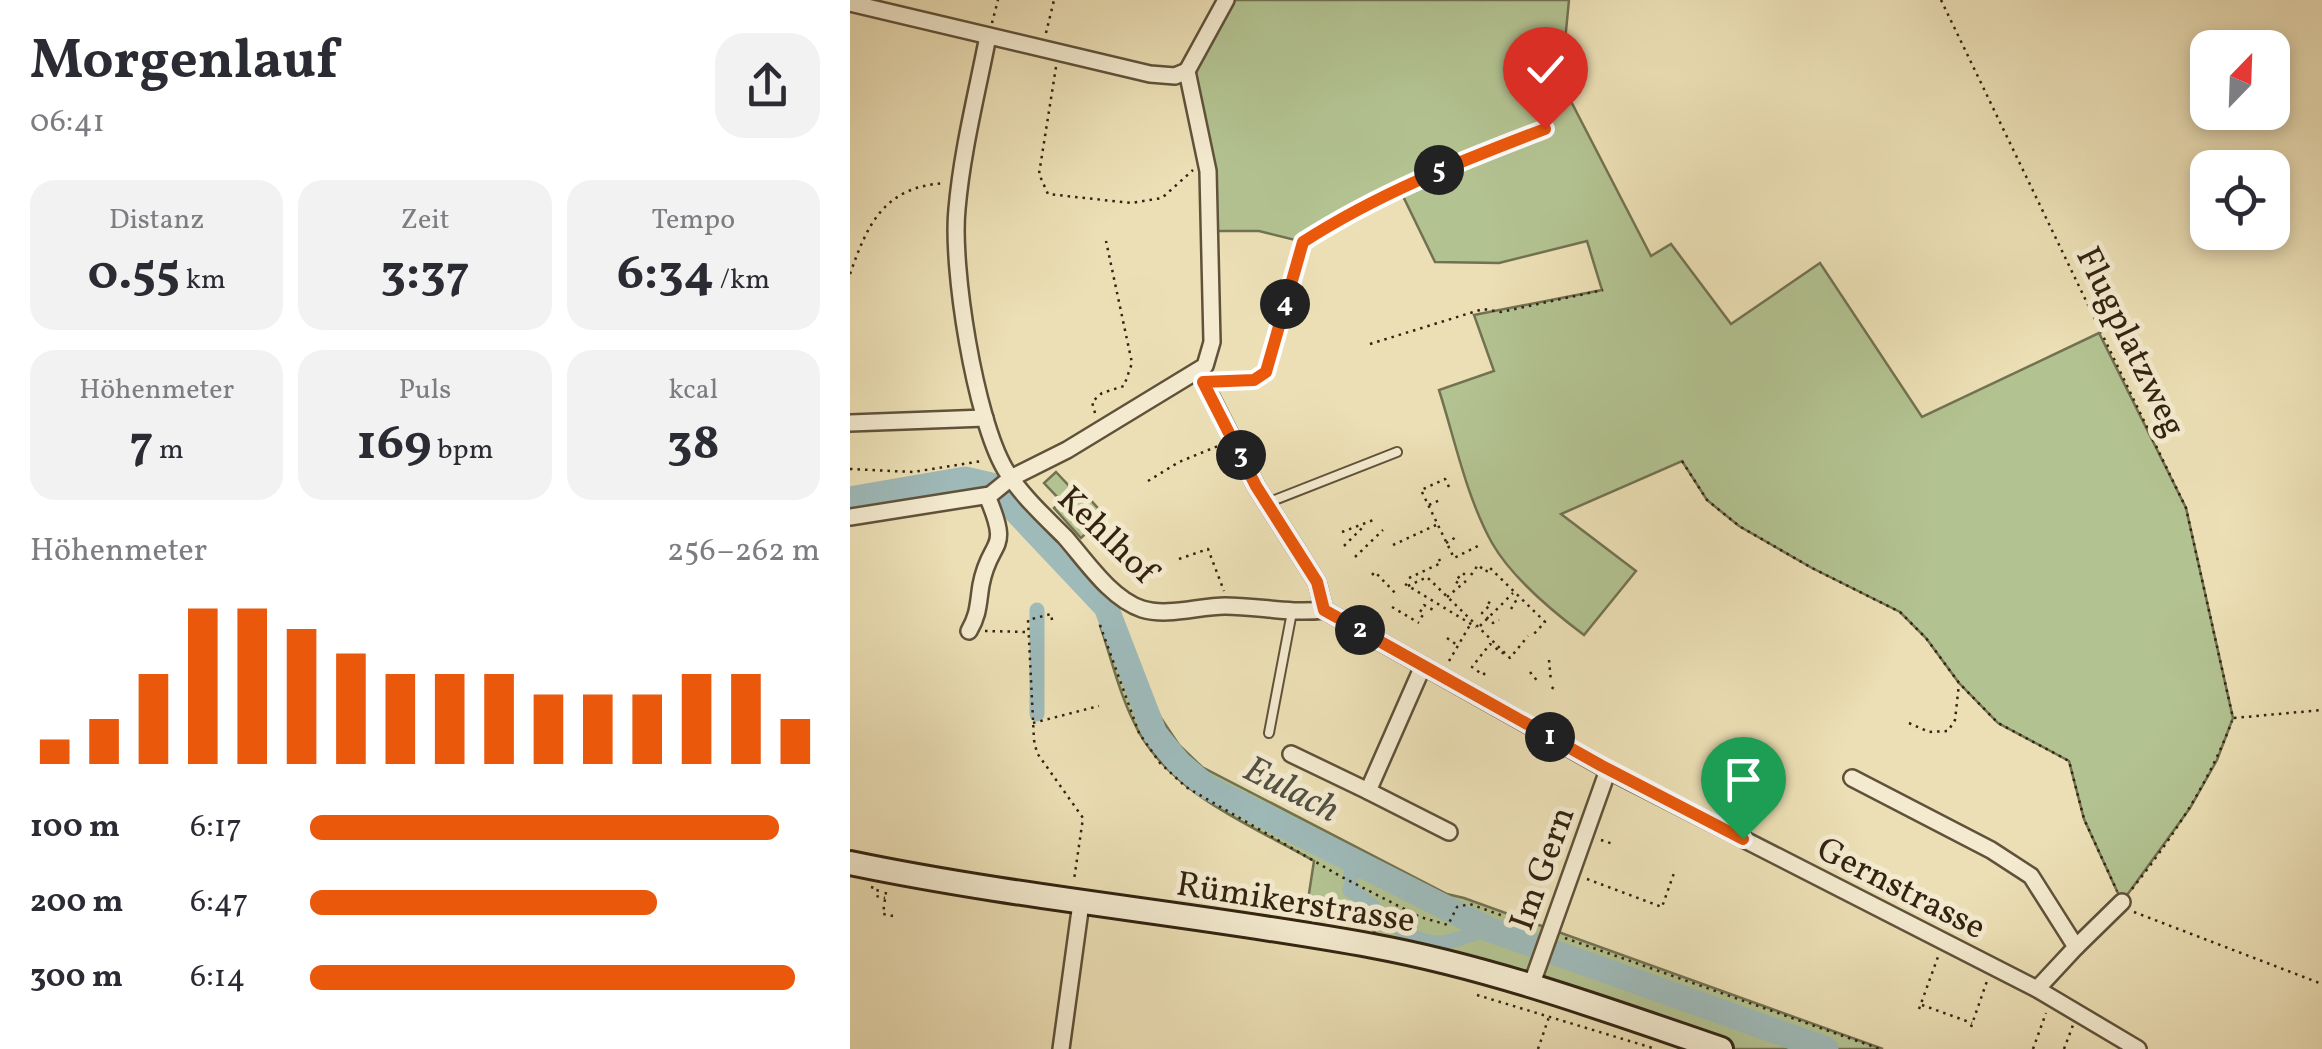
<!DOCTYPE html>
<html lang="de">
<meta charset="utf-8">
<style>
body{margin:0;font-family:Vollkorn,serif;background:#f2f2f3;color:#2b2b33;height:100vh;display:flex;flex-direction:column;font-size:38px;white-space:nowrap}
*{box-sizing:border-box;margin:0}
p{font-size:32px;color:#7c7c81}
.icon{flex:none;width:55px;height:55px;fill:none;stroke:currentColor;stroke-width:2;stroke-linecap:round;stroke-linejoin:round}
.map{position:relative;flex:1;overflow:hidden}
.panel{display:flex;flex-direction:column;background:#fff;width:850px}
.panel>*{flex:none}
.needle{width:65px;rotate:23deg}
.tools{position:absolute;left:1340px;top:30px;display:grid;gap:20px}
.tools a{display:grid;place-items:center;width:100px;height:100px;border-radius:20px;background:#fff;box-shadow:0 5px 15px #0003;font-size:50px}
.pin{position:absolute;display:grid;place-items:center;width:85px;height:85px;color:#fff;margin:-102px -42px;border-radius:50% 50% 50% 0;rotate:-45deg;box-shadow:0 0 10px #0007}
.pin .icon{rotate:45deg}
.km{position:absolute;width:50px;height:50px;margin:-25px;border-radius:50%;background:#222;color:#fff;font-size:28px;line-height:50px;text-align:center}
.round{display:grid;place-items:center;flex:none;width:105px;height:105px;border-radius:30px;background:#f2f2f3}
.overview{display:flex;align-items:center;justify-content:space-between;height:170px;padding:0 30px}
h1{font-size:55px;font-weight:700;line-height:75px}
.figures{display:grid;grid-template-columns:repeat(3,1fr);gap:15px;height:170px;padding:10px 30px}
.figures div{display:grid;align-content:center;border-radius:25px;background:#f2f2f3;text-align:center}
.figures b{font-size:50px;font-weight:700}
.figures small{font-size:28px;font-weight:400}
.figures p{font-size:28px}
.chart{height:280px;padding:20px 30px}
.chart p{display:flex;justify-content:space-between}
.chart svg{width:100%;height:180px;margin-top:10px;stroke:#ea580c;stroke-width:6}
ul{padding:0 30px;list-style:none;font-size:32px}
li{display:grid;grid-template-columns:160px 120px 1fr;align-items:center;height:75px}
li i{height:25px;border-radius:12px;background:#ea580c}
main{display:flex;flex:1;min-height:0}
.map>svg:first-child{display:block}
.green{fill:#b3c291;stroke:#727251;stroke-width:2.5}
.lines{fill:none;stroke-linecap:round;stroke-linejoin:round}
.canal{stroke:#9ebab9;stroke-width:15}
.river{stroke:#9ebab9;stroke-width:25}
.service-casing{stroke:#60523a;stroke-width:12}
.minor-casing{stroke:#60523a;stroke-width:20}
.secondary-casing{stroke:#322311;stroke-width:28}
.path{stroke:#322311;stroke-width:2.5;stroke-dasharray:2.5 5;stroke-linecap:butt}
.service{stroke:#f3eacf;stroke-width:8}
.minor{stroke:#f3eacf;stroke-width:15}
.secondary{stroke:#f3eacf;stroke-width:22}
.route-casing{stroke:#fff;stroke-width:20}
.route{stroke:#ea580c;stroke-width:12}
.labels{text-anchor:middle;stroke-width:10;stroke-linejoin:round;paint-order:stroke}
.street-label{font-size:35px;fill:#322311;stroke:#f3eacf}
.water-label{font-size:38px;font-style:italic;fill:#525043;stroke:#f3eacf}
</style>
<main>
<section class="panel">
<div class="overview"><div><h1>Morgenlauf</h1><p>06:41</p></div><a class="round"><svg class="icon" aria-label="share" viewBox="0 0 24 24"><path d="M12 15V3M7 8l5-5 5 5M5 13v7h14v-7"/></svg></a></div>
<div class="figures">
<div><p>Distanz</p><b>0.55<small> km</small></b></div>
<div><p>Zeit</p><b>3:37</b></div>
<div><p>Tempo</p><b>6:34<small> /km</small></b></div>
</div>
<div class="figures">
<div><p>Höhenmeter</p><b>7<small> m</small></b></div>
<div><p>Puls</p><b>169<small> bpm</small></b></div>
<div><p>kcal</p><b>38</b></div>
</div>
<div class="chart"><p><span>Höhenmeter</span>256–262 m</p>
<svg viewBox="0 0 160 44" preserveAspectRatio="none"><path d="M5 44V38M15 44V33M25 44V22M35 44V6M45 44V6M55 44V11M65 44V17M75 44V22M85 44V22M95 44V22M105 44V27M115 44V27M125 44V27M135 44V22M145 44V22M155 44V33"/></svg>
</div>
<ul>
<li><b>100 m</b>6:17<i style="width:92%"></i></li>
<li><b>200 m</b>6:47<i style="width:68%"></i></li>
<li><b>300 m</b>6:14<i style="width:95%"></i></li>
</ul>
</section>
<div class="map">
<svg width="1472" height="1049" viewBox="0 0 1472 1049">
<rect width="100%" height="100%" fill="#ecdfb5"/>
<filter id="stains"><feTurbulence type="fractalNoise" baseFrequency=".002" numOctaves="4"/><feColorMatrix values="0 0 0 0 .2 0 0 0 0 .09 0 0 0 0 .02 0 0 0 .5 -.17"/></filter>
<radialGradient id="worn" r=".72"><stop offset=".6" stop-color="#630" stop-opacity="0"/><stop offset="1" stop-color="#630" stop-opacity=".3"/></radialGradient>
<g class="green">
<path d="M376,0H719L711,82L801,256L821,244L881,324L970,263L1072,417L1249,333L1336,508L1383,718L1367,760L1340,808L1272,902L1234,819L1219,761L1148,723L1109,683L1076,638L1050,612L962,568L889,526L857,500L832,461L711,514L786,571L734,635C702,611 662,578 642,543C616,496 605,440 589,390L644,371L624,315L752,290L737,241L649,263L585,262L549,188L518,202L453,242L409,231H359L344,64Z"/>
<path d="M206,472L223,490L228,486L255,516L231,538L204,508L211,501L194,483Z"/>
<path d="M123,474L154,484L268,614L290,675L311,718L329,745L352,767L597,894L614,898L1033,1049H871L528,936C514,915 480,916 456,913L464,861C403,826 327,797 290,734C271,701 262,661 250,625L256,621L142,494L113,486L0,507V492Z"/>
</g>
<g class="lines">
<g class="canal">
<path d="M172,515L173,524"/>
<path d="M187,610V714"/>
<path d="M501,877L502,862"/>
<path d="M501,886L500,890C530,907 553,944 590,943C605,942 623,933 638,929"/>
</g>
<path class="river" d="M0,499L115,479L141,485L256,607L305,734L329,763L357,787L638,929L976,1049"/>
<g class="service-casing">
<g id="service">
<path d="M353,382L404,380L416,372L453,242"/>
<path d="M417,503L547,452"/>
<path d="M419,733L442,612"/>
</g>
</g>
<g class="minor-casing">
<g id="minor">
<path d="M0,3L300,74L325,76L337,71"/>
<path d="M138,36C127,93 112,151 107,209C101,267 125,418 155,469C170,494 194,516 215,537C236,561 261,599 292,609C318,617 349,606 375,606C408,606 440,614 474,610"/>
<path d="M337,71L376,0"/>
<path d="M349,373L406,486L467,582L474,610"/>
<path d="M0,423L135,418"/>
<path d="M0,517L140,495L161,478L217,450L355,366L362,342L358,171L337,71"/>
<path d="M474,610L758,770L1187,989L1288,1049"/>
<path d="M119,631C129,614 128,603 131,585C140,537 162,554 137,496"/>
<path d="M441,754L518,791L573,666"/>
<path d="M1002,778L1141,850L1181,876L1226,947L1187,989"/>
<path d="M518,791L599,832"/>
<path d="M1226,947L1272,902"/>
<path d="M681,986L758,770"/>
<path d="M211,1049L231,903"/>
</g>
</g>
<g class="secondary-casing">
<path id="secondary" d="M0,863C173,899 349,914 523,946C642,968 757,1010 871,1049"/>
</g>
<g class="path">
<path d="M1091,0L1336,508L1383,718"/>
<path d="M142,23L148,0"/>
<path d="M196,33L204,0"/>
<path d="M206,67L189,174L198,194L281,203L312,198L343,170"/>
<path d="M463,236C535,190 615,159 695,129"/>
<path d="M0,274C18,223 34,187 95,183"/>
<path d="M520,344L633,309L651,312L753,290"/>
<path d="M245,413L242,402L252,393L274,386L282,363L256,241"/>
<path d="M832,461L857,500L889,526L962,568L1050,612L1076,638L1109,683L1148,723L1219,761L1234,819L1267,891"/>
<path d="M0,469L63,472L132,461"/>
<path d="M298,481L329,462L368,446"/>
<path d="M599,487L595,479L571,490L604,558L628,546L626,543"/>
<path d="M579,505L590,500"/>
<path d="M492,532L526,519"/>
<path d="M596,543L608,536"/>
<path d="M543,545L586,525"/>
<path d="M494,546L514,526"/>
<path d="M505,557L533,530"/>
<path d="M329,559L358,549L374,591"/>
<path d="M636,572L639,567L695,622L683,635L681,633"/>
<path d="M522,575L525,572L548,596"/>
<path d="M621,575L628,565L635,571"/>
<path d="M559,578L591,563L589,559"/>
<path d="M608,583L605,581L613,573L618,578"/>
<path d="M555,584L626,627"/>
<path d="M558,586L577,577L660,658L678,636"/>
<path d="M597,597L616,581"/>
<path d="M638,602L641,604L632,613L643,623L649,620"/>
<path d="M542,607L569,623"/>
<path d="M661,609L667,599"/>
<path d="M573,617L569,614L574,605L585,611"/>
<path d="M202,620L201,614L178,620L184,740L187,753L233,818L224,880"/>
<path d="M250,625L289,733L310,763L336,787L490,876L570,917L598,925L607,907L620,904L684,927"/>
<path d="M630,626L663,593"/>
<path d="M135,631L177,632"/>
<path d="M597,638L607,645"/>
<path d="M699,660L701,682"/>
<path d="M599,661L620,625"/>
<path d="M680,672L689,683"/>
<path d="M635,673L633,675L622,667L640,644L657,656"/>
<path d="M702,689L705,684"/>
<path d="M1384,718L1472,710"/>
<path d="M183,723L249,706"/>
<path d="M1059,723L1079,732L1098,731L1105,720L1109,684"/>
<path d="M751,840L763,844"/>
<path d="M737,879L812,907L824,873"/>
<path d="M21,887L28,889L26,896L35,898"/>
<path d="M1282,889C1323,837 1359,783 1382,721"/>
<path d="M36,892L33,914L43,916"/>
<path d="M1284,912L1472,984"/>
<path d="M715,938L1030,1049"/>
<path d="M627,995L806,1049"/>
<path d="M1072,1005L1122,1023"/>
<path d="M1069,1009L1089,954"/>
<path d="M1121,1027L1137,981"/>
<path d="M688,1049L700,1014"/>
<path d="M1183,1049L1196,1013"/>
<path d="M1214,1049L1223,1025"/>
</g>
<use href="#service" class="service"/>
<use href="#minor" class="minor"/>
<use href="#secondary" class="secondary"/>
</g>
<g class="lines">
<g class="route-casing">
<path id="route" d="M695,129C611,161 529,193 453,242L416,372L404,380L353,382L406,486L467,582L474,610L752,766L893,839"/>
</g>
<use href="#route" class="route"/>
</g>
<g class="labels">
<g class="street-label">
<text transform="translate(1282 341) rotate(64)" y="12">Flugplatzweg</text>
<text transform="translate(258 534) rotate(44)" y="12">Kehlhof</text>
<text transform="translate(691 868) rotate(-70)" y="12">Im Gern</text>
<text transform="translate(1052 887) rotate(27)" y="12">Gernstrasse</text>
<text transform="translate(446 901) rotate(9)" y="12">Rümikerstrasse</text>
</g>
<g class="water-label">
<text transform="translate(442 788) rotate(27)" y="13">Eulach</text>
</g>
</g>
<rect width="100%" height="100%" filter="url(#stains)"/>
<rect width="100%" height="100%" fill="url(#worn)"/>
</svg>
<div class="tools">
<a><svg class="needle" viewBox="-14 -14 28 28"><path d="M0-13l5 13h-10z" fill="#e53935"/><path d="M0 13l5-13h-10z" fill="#7c7c81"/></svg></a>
<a><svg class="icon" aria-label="locate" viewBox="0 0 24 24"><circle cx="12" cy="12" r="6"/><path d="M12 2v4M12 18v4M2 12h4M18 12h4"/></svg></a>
</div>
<div class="pin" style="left:893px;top:839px;background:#1e9e55"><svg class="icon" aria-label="arrive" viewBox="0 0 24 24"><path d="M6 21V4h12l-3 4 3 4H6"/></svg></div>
<div class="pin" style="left:695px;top:129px;background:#d93025"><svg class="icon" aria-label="check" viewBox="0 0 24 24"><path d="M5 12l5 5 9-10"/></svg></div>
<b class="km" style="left:700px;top:737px">1</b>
<b class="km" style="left:510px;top:630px">2</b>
<b class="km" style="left:391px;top:455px">3</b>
<b class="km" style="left:435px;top:304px">4</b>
<b class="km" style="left:589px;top:170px">5</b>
</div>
</main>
